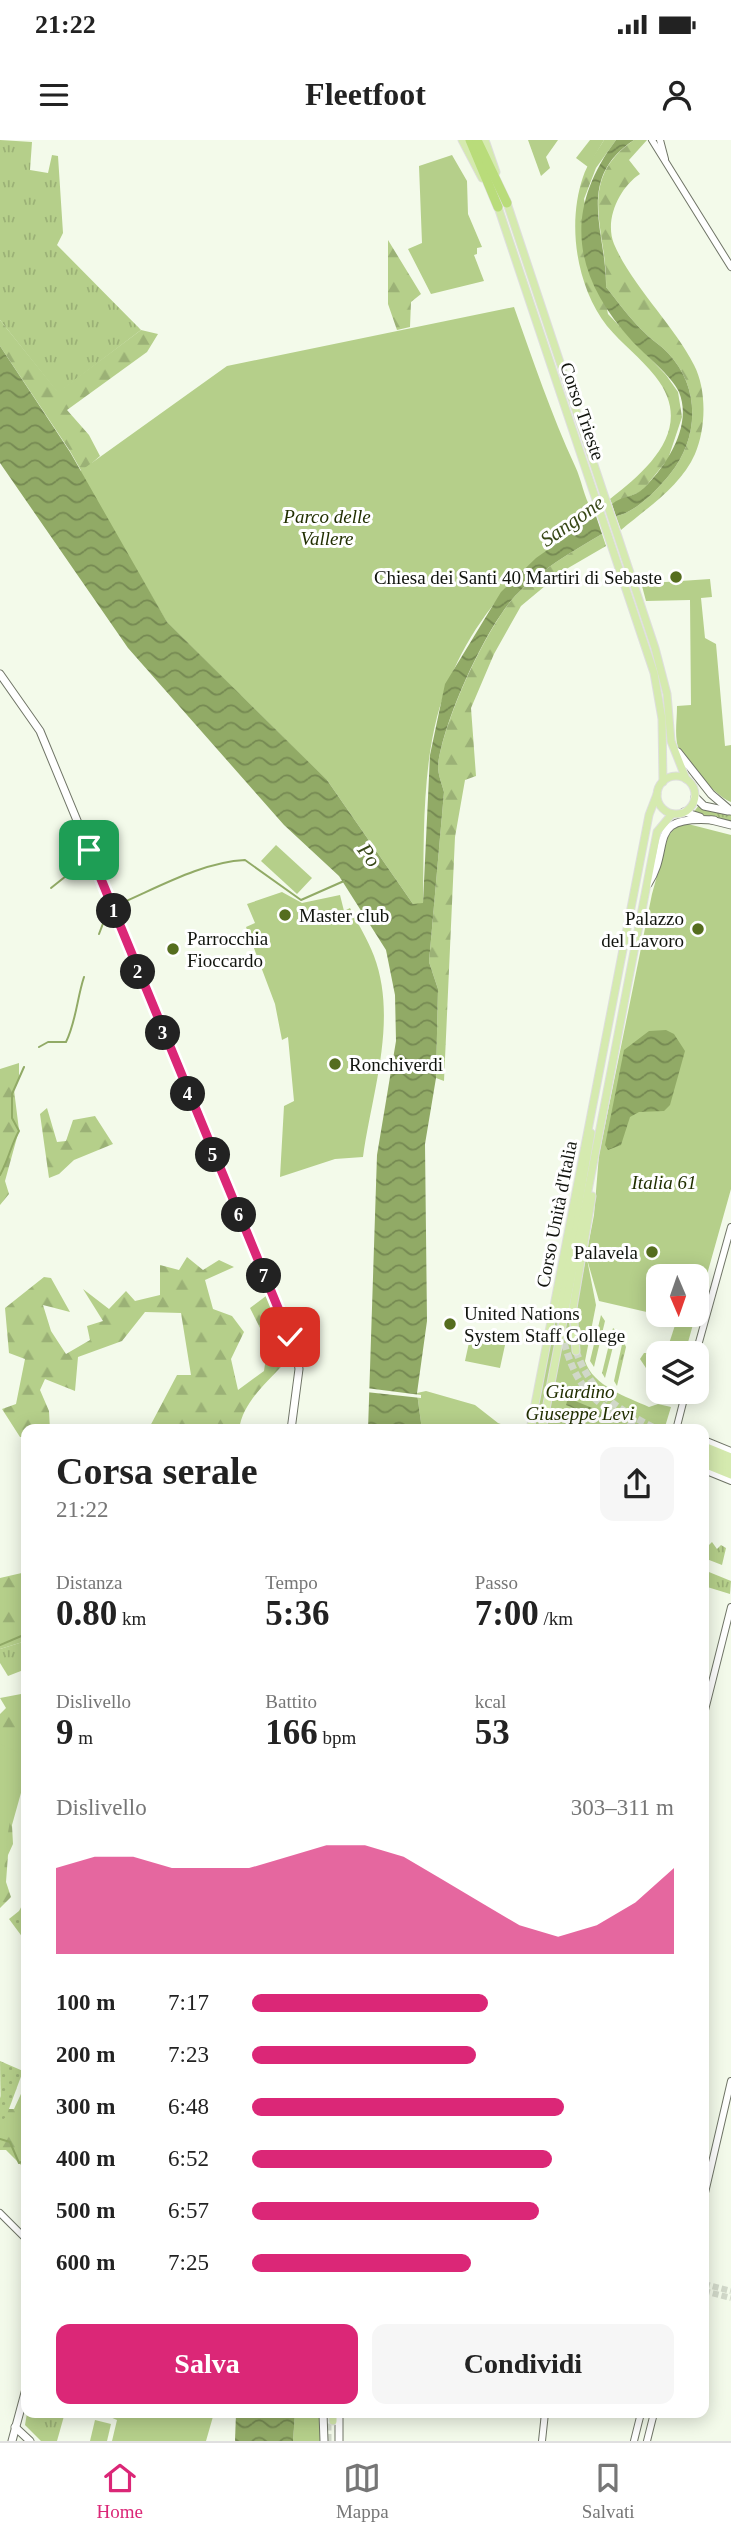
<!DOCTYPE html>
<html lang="it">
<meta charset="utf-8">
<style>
body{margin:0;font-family:Georgia,serif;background:#f6f6f6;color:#222;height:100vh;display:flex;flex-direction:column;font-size:26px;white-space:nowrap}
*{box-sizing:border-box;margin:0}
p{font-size:23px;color:#767676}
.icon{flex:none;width:38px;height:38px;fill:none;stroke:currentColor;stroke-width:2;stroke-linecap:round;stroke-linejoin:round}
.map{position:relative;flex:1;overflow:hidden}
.panel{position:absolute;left:21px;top:1284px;width:688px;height:994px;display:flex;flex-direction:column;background:#fff;border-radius:14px;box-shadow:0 4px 18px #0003}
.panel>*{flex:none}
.needle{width:46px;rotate:178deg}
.tools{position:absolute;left:646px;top:1124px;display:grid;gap:14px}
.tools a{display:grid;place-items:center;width:63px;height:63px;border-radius:14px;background:#fff;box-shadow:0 4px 18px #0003;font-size:35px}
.pin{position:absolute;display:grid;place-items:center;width:60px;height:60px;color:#fff;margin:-30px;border-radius:14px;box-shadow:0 4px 10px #0006}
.km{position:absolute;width:35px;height:35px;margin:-18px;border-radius:50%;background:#222;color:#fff;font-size:19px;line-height:35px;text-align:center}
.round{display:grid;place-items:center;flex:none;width:74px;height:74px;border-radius:14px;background:#f6f6f6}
.headline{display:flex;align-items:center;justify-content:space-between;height:119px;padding:0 35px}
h1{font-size:38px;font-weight:600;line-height:52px}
.metrics{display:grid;grid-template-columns:repeat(3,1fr);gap:10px;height:119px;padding:7px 35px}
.metrics div{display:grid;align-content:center}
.metrics b{font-size:35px;font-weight:600}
.metrics small{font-size:19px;font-weight:400}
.metrics p{font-size:19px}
.chart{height:196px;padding:14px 35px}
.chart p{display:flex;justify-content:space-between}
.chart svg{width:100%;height:126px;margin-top:7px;fill:#db2777;opacity:.7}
.cta{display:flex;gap:14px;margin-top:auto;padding:14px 35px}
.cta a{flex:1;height:80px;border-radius:14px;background:#db2777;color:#fff;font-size:28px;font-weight:600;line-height:80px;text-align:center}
.cta a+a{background:#f6f6f6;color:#222}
ul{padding:0 35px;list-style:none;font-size:23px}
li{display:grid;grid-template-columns:112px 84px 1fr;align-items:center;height:52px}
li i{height:18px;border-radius:9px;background:#db2777}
.status{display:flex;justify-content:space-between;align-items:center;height:49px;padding:0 35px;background:#fff;direction:ltr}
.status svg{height:19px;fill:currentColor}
header{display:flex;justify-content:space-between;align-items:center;height:91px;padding:0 35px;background:#fff;font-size:32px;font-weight:600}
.tab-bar{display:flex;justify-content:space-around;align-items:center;height:98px;border-top:2px solid #e0e0e0;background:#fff;font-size:19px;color:#767676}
.tab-bar a{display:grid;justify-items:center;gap:4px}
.tab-bar .on{color:#db2777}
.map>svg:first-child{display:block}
.grass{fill:url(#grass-tufts)}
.forest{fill:url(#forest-firs)}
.park{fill:#b5cf8a;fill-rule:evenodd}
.garden{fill:url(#garden-dots)}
.water{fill:url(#water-waves)}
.pier{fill:#f3faea}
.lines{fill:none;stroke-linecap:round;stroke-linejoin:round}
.stream{stroke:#91aa66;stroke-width:2}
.tertiary-tunnel{stroke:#d1d8c9;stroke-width:6;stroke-dasharray:6 3;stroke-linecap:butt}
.primary-tunnel{stroke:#d1d8c9;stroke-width:7;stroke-dasharray:7 3.5;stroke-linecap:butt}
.tertiary-casing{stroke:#707567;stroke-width:8}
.secondary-casing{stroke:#707567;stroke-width:9}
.primary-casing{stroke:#dededd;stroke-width:9}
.motorway-casing{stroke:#dededd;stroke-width:10}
.tertiary{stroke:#fff;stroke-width:6}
.secondary{stroke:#fff;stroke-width:7}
.primary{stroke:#d5eaaf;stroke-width:7}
.motorway{stroke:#b9dc7a;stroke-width:9}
.route-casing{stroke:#fff;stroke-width:14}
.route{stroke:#db2777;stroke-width:9}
.poi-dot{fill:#556d1e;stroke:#fff;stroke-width:2.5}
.labels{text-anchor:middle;stroke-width:6;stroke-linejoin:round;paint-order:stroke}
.street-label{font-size:19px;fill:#11140e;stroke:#fff}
.park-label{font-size:19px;font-style:italic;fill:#212f00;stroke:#fff}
.poi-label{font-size:19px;fill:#11140e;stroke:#fff;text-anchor:start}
.water-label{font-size:21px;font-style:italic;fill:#374716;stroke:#fff}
</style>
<div class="status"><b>21:22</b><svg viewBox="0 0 49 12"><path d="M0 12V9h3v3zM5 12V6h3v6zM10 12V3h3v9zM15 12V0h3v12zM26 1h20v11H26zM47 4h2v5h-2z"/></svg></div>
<header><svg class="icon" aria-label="menu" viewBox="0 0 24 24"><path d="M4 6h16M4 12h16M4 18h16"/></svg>Fleetfoot<svg class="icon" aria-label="person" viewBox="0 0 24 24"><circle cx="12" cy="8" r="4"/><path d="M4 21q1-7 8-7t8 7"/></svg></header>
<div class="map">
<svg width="731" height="2301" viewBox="0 0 731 2301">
<defs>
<pattern id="grass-tufts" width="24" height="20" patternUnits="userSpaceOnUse" patternTransform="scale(1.75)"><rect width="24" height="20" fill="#b5cf8a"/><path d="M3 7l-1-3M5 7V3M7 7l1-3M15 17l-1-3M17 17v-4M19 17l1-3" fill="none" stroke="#9bb176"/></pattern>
<pattern id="forest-firs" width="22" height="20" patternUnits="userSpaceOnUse" patternTransform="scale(1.75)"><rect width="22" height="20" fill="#b5cf8a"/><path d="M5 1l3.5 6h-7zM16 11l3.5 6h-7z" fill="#9bb176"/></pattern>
<pattern id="garden-dots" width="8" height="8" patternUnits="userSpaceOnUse" patternTransform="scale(1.75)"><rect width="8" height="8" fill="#b5cf8a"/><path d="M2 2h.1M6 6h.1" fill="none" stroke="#9bb176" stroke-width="1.8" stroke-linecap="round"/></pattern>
<pattern id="water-waves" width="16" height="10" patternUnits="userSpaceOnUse" patternTransform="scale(1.75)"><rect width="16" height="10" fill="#91aa66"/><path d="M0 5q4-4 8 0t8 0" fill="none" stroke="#758952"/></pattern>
</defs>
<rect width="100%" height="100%" fill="#f3faea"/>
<g class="grass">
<path d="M0,0L32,2L30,30L48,33L52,15L58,16L63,93L57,105L141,190L58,253L0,180Z"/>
<path d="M699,665L731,675V682L693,673Z"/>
<path d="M561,1148L562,1171L540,1290H533Z"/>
<path d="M601,1175L605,1181L594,1227L590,1221Z"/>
<path d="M613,1188L617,1191L605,1238L602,1233Z"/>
<path d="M623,1200L626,1207L617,1246L614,1241Z"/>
<path d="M704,1401L708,1406L712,1402L717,1409L721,1405L726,1408L722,1425L704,1418Z"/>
<path d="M704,1430L731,1441L730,1454L704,1446Z"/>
<path d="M26,1501V1529L8,1536L0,1523V1509Z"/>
<path d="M27,2273L64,2276L57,2301H41L25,2285Z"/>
</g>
<g class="forest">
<path d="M604,0H616L596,28L584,59L608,174L666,235L678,252L682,277L668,319L642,351L612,364L610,359C649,329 696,287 655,236C641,218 622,204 607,186C576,146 567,84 583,37C587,24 597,12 604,0Z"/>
<path d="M634,0H647L629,20L640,34C620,47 604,79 614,104C632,146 674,185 694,225C707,250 706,288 695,314C681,346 647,368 621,390L616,376C635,373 658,349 670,334C699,298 701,248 668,213C661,205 651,200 644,192C630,179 618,162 606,147C608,92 574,41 634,0Z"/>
<path d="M388,100L421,154L411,162L410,187L397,190L388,164Z"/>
<path d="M0,180L58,252L141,190L158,194L147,212L67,270L89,295L100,316L92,323L501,452L480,482L327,640L167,482L70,311L0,206Z"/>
<path d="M602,394L606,406L563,431L521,466L494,514L471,568L476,636L465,640L455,697L444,941L436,938L438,849L429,822L444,652C442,644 438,635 438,626C443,582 485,490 515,456C540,430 571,412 602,394Z"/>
<path d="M19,923V939L14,950L19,990L5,1041L9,1054L0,1065V929Z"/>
<path d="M47,968L57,1002L66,1001L73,980L95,976L113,1004L74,1020L59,1034L49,1038L40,974Z"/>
<path d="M187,1117L203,1130L219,1120L234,1127L205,1140L213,1169L232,1176L244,1192L231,1219L238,1250L264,1231L268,1204L250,1168L266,1156L292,1214C274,1238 243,1258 239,1290H148L177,1235H191L181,1173L145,1172L122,1201L78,1217L75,1251L45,1239L40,1250L49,1271L50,1290H26V1297H20L2,1269L16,1264L25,1219L9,1213L5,1168L44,1137L51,1138L70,1172L43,1165L51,1191L66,1214L90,1200L87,1186L103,1181L83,1149L109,1169L126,1151L135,1161L160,1155V1125L179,1130Z"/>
<path d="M26,1432V1501L0,1509V1438Z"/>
<path d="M21,1554L22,1562L26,1563V1635L12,1685L13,1704L8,1715L6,1742L11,1757L0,1768V1574L6,1568L0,1558Z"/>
<path d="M26,1943V2022L21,2025L6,2010H0V1956L6,1969H14Z"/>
</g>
<g class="park">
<path d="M528,0H558L546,17L550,28L541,36Z"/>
<path d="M590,0H604L588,27L576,18Z"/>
<path d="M452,15L467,41L468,74L482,107L477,108V114L474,115L484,141L431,154L408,109L422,103L419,26Z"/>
<path d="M514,167C533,220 551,274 575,326C583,343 584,361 596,376C518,425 462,486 437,577C422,636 424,703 423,764H413L327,640L167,482L79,332L227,226Z"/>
<path d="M710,439L712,457L701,458L705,498L716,504L725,606L731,605V662C720,659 683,622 679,611C674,596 677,582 677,566L691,565L690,460L646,461L642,446L651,443Z"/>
<path d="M688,684L731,695V1049L685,1213H666L677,1179L599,1161L587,1119L596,1165L585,1221C593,1246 627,1257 649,1267L658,1264L671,1267L664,1290H546L568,1173L573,1210L578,1159L594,1075L599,1015L652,754L668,696L676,687ZM658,1136H696V1174H658Z"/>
<path d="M276,705L312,738L297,754L261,721Z"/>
<path d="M282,752L302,763L340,755L344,771L350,768C358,784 368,800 374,816C398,880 372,952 363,1017L335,1019L280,1037L284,966L294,961L288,897L282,900L275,864L246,787L255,783L247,764Z"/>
<path d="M470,1198L505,1205L500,1228L465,1221Z"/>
<path d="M644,1213H650L658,1220V1246L640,1219Z"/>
<path d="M426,1251L475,1265L498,1283L518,1290H422L417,1253Z"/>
<path d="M0,1604L26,1616V1625C13,1657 0,1718 6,1753L0,1763Z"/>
<path d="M101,2273H214L206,2301H112L117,2280Z"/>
<path d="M295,2273H320L321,2301H293Z"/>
<path d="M95,2280L111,2284L107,2301H90Z"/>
</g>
<g class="garden">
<path d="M26,1758V1802L9,1779L19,1771Z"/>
<path d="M0,1921L23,1931L6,1977L1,1981Z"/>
</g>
<g class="water">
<path d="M616,0H634C574,39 607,93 606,147C618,162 630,179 644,192C651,200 661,205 668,213C701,248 699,298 670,334C658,349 635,373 616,376L612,364C621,356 634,358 644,348C666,326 693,286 679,252C671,235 646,216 632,201C574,137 562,72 616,0Z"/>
<path d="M0,206L70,312L167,482L327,640L413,764L423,763L430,615L445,544L501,452L536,418L596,376L602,394C571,412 540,430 515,456C485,489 443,581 438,626C438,635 442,644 444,652L429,822L438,849L436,938L425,1004L427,1181L417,1253L422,1290H368L377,1015L396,901L395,855L386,810L339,736L284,685L128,508L0,323Z"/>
<path d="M666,890L674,894L685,911L670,965L664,971L639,972L630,977L621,1005L608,1010L605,1005L624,910L649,891Z"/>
<path d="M568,1258L619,1279L620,1283L606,1281L566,1265Z"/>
<path d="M236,2273H295L293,2301H235Z"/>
</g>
<path class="pier" d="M366,1248L421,1255V1258L366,1252Z"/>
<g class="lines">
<g class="stream">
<path d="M51,748L86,720"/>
<path d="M117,765C157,748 202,722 245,720L301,760L344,741"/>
<path d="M99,794L107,773L112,768"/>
<path d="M39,907L48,902H66C76,882 77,858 84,837"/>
<path d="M0,1035C8,1021 11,1005 19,991L12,978V954L24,927"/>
<path d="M0,1505L26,1494"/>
<path d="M0,1999L10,2002L19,2023L26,2020"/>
</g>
<g class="tertiary-tunnel">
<path d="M704,2144L731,2151"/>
<path d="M704,2151L731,2158"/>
</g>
<g class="primary-tunnel">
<path d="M560,1172C559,1187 563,1201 568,1215C583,1259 606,1269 645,1290"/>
<path d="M576,1211C592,1255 618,1269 658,1290"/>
<path d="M328,2301V2281"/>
</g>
<g class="tertiary-casing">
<g id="tertiary">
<path d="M652,0L731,127"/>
<path d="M660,0L665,19"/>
<path d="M696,1213L731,1087"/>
<path d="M676,1290L686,1251"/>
<path d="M704,1300L731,1311"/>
<path d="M704,1330L731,1341"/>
<path d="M704,1574L731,1467"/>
<path d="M704,2057L731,1941"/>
<path d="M0,2073L26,2099"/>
<path d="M542,2301L545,2273"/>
<path d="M634,2301L641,2273"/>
<path d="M647,2301L654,2273"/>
</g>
</g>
<g class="secondary-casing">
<g id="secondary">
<path d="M0,534L40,591L296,1210L299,1229L291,1290"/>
<path d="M678,612L711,654L731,671"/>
<path d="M695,657L704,666L728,671"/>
<path d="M684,672L700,677"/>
<path d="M711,680L731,685"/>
<path d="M648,744C673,706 644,675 714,680"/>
<path d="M323,2273L324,2301"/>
<path d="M339,2273V2301"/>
<path d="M15,2287L30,2301"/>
<path d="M12,2301L26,2249"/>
</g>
</g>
<g class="primary-casing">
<g id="primary">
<path d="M462,0L482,38"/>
<path d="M485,0L496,32"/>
<path d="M506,60L655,508L667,554L671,601L686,639"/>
<path d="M497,64L654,533L662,579L663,642"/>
<circle cx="676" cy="655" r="19"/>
<path d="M560,1172L591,993"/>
<path d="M576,1211L573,1168L592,1056"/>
<path d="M530,1290L649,675L657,654"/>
<path d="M542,1290L657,692L672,674"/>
<path d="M704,1306L731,1317"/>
<path d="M704,1312L731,1323"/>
<path d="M704,1318L731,1329"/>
<path d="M704,1324L731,1335"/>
<path d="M333,2273V2281"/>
</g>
</g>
<g class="motorway-casing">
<g id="motorway">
<path d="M470,0L498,67"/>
<path d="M477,0L507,63"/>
</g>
</g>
<use href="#tertiary" class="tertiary"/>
<use href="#secondary" class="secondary"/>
<use href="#primary" class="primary"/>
<use href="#motorway" class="motorway"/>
</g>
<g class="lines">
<g class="route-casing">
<path id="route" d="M89,710L290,1197"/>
</g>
<use href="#route" class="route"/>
</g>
<g class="poi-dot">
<circle cx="676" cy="437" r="7"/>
<circle cx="285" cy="775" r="7"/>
<circle cx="698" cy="789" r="7"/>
<circle cx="173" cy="809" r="7"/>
<circle cx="335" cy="924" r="7"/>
<circle cx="652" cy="1112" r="7"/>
<circle cx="450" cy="1184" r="7"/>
</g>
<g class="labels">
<g class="street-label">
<text transform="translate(583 271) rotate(71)" y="7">Corso Trieste</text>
<text transform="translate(556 1074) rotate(-79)" y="7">Corso Unità d'Italia</text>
</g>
<g class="park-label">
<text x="327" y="383">Parco delle<tspan x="327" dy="22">Vallere</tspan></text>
<text x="664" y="1049">Italia 61</text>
<text x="580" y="1258">Giardino<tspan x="580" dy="22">Giuseppe Levi</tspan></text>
</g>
<g class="poi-label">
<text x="662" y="444" text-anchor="end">Chiesa dei Santi 40 Martiri di Sebaste</text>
<text x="299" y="782">Master club</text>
<text x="684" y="785" text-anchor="end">Palazzo<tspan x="684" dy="22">del Lavoro</tspan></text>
<text x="187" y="805">Parrocchia<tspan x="187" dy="22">Fioccardo</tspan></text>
<text x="349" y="931">Ronchiverdi</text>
<text x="638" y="1119" text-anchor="end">Palavela</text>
<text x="464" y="1180">United Nations<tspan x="464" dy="22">System Staff College</tspan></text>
</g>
<g class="water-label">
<text transform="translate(572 381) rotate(-35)" y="7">Sangone</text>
<text transform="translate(369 715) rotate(53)" y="7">Po</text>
</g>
</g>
</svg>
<div class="tools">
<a><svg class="needle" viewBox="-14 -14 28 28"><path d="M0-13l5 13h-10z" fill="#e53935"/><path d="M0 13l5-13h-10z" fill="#767676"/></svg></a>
<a><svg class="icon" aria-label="layers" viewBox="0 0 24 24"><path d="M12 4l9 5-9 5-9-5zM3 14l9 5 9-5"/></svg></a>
</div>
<div class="pin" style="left:89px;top:710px;background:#1e9e55"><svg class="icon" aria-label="arrive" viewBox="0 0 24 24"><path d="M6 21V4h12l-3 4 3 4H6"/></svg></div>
<div class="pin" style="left:290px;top:1197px;background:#d93025"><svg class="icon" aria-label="check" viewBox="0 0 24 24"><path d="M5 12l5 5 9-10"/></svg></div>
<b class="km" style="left:114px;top:771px">1</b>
<b class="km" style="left:138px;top:832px">2</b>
<b class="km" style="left:163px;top:893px">3</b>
<b class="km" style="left:188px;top:954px">4</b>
<b class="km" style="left:213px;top:1015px">5</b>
<b class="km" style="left:239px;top:1075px">6</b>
<b class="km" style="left:264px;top:1136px">7</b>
<section class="panel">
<div class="headline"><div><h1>Corsa serale</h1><p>21:22</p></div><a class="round"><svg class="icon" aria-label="share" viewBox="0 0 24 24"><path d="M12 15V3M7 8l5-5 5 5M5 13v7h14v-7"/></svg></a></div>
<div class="metrics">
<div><p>Distanza</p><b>0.80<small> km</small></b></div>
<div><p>Tempo</p><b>5:36</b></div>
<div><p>Passo</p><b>7:00<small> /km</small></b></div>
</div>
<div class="metrics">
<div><p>Dislivello</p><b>9<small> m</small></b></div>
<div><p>Battito</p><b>166<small> bpm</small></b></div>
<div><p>kcal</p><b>53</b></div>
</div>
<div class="chart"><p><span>Dislivello</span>303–311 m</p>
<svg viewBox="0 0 160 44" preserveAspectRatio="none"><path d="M0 44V14L10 10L20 10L30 14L40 14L50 14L60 10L70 6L80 6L90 10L100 18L110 26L120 34L130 38L140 34L150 26L160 14V44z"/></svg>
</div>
<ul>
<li><b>100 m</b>7:17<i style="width:56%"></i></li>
<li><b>200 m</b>7:23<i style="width:53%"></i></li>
<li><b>300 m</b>6:48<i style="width:74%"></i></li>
<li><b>400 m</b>6:52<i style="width:71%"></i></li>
<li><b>500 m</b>6:57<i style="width:68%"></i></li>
<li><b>600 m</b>7:25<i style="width:52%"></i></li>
</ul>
<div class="cta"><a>Salva</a><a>Condividi</a></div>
</section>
</div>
<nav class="tab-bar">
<a class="on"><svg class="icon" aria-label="home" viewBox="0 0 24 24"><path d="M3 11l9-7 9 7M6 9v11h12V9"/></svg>Home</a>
<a><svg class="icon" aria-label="map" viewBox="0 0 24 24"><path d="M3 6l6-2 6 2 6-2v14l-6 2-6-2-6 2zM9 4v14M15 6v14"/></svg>Mappa</a>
<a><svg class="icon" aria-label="saved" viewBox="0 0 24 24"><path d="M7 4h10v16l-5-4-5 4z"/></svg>Salvati</a>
</nav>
